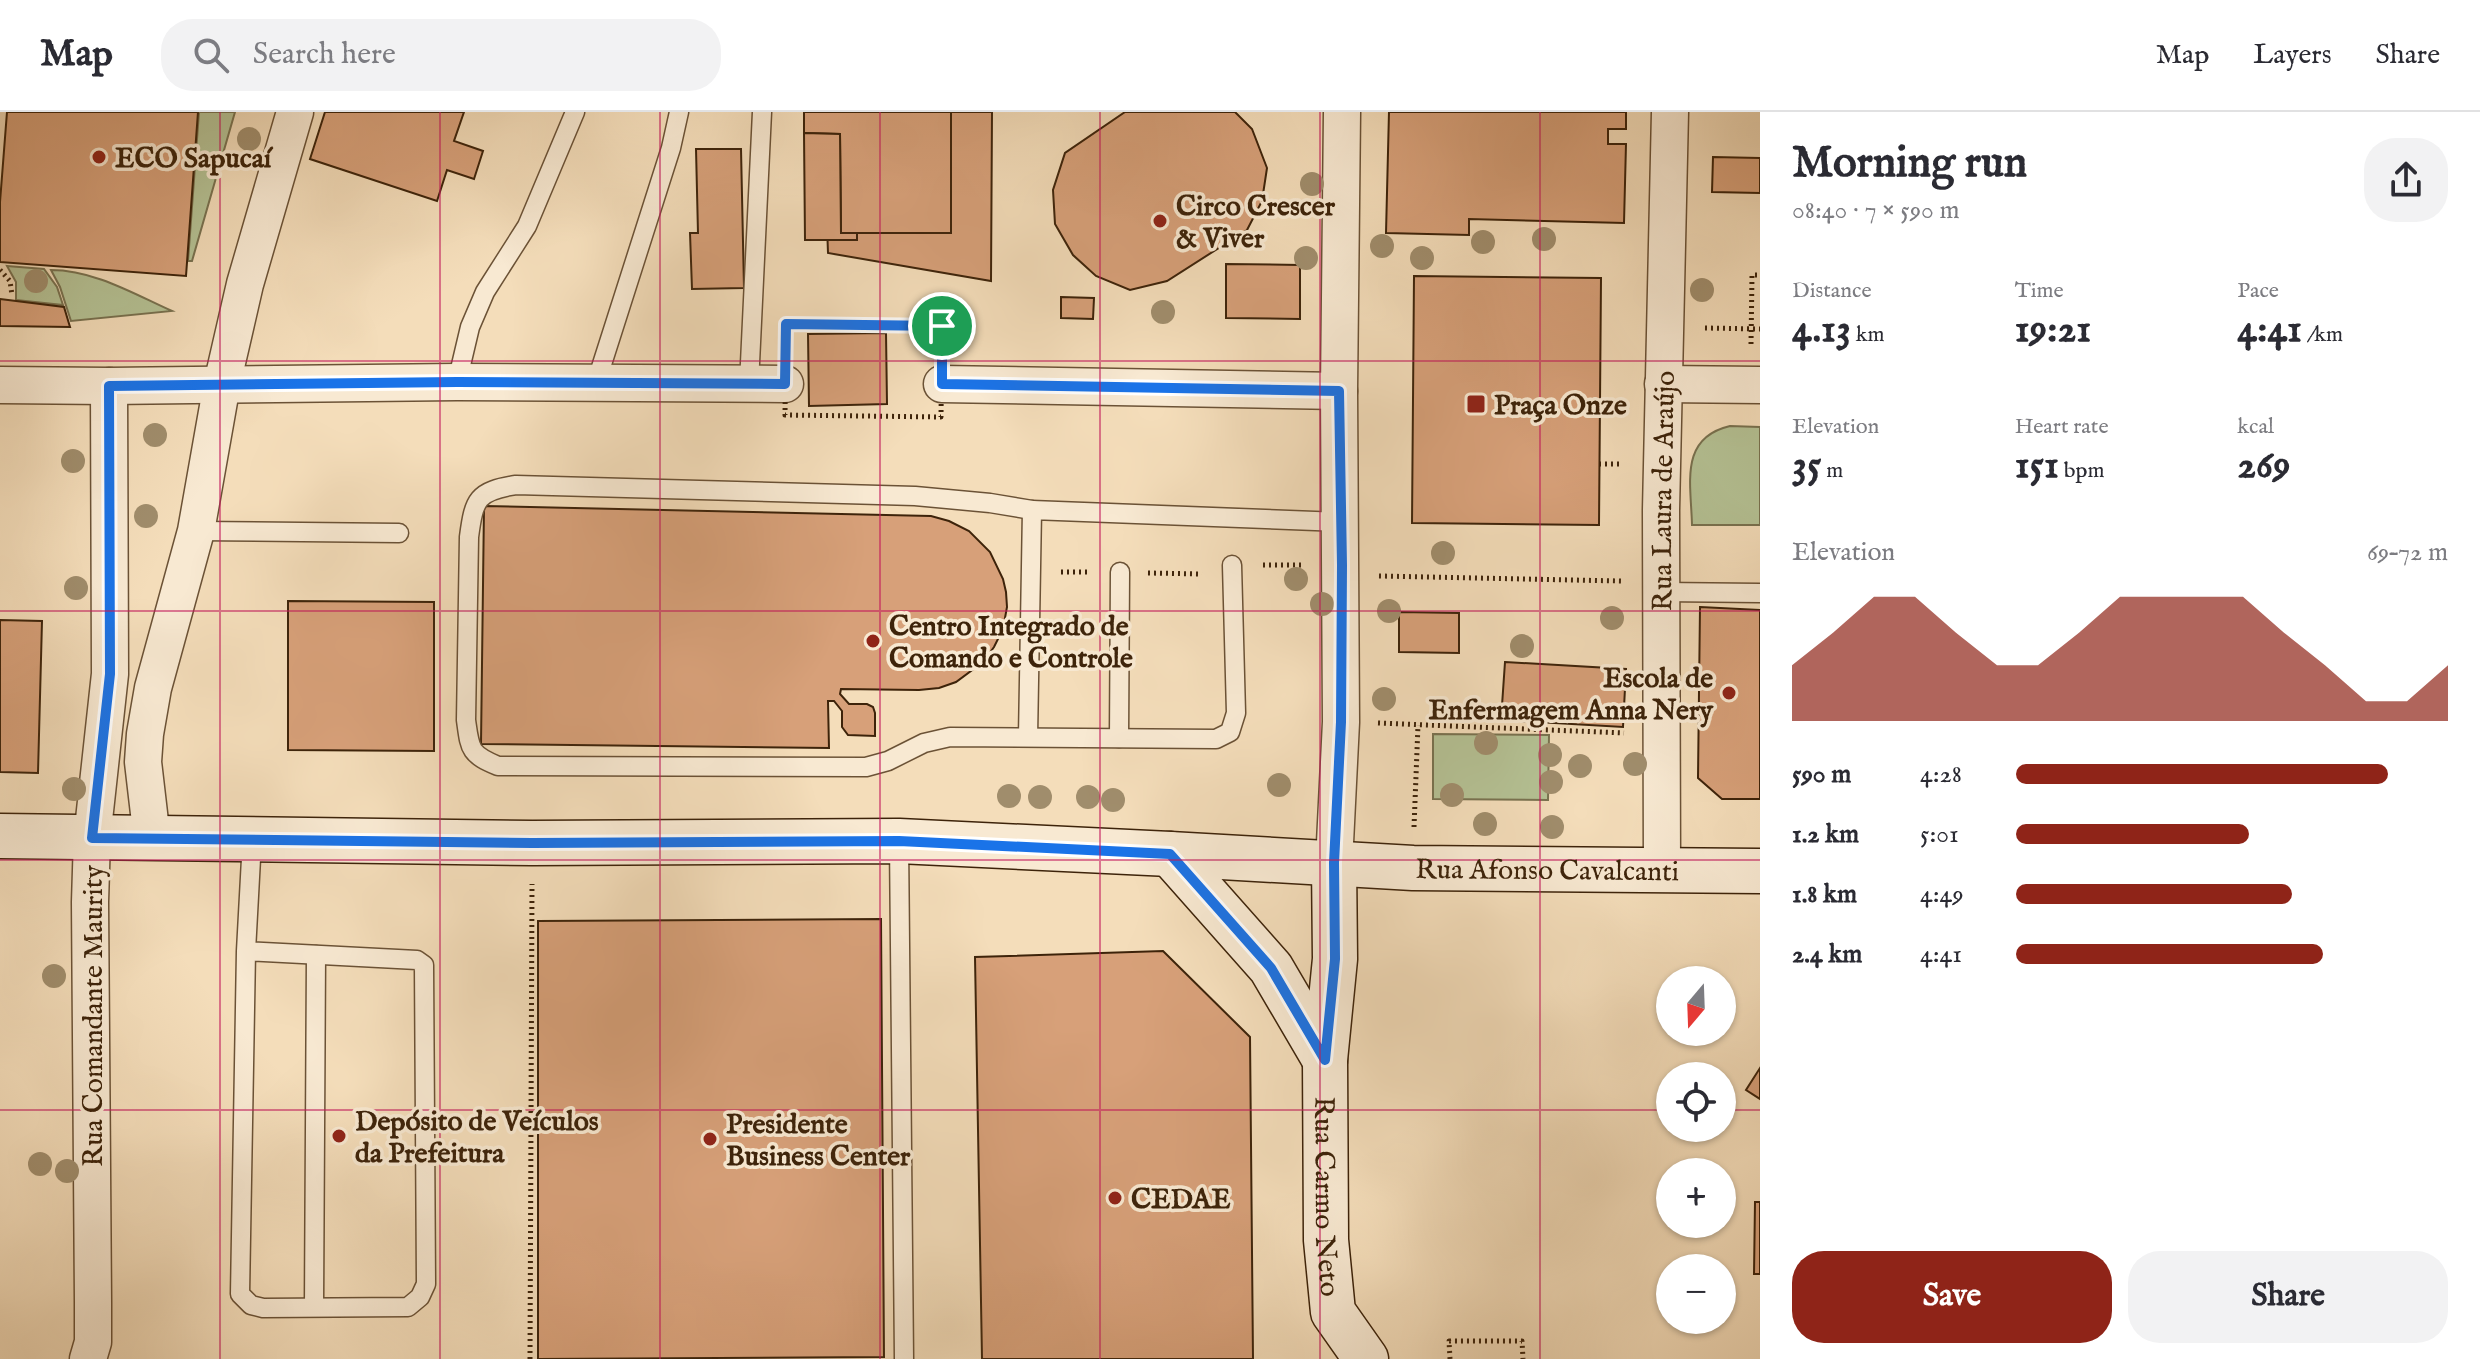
<!DOCTYPE html>
<meta charset="utf-8">
<style>
body{margin:0;font-family:"IM FELL English",serif;background:#f2f2f3;color:#2b2b33;height:100vh;display:flex;flex-direction:column;font-size:30px;white-space:nowrap}
*{box-sizing:border-box;margin:0}
p{font-size:26px;color:#7c7c81}
.icon{flex:none;width:44px;height:44px;fill:none;stroke:currentColor;stroke-width:2;stroke-linecap:round;stroke-linejoin:round}
.map{position:relative;flex:1;overflow:hidden}
.sheet{display:flex;flex-direction:column;background:#fff;width:720px}
.sheet>*{flex:none}
.needle{width:52px;rotate:199deg}
.buttons{position:absolute;left:1656px;top:854px;display:grid;gap:16px}
.buttons a{display:grid;place-items:center;width:80px;height:80px;border-radius:50%;background:#fff;box-shadow:0 2px 6px #0004;font-size:40px}
.pin{position:absolute;display:grid;place-items:center;width:68px;height:68px;color:#fff;margin:-34px;border:4px solid #fff;border-radius:50%;box-shadow:0 2px 8px #0007}
.round{display:grid;place-items:center;flex:none;width:84px;height:84px;border-radius:32px;background:#f2f2f3}
.head{display:flex;align-items:center;justify-content:space-between;height:136px;padding:0 32px}
h1{font-size:44px;font-weight:700;line-height:60px}
.metrics{display:grid;grid-template-columns:repeat(3,1fr);gap:12px;height:136px;padding:8px 32px}
.metrics div{display:grid;align-content:center}
.metrics b{font-size:40px;font-weight:700}
.metrics small{font-size:22px;font-weight:400}
.metrics p{font-size:22px}
.chart{height:224px;padding:16px 32px}
.chart p{display:flex;justify-content:space-between}
.chart svg{width:100%;height:144px;margin-top:8px;fill:#8f2418;opacity:.7}
.primary-button{display:flex;gap:16px;margin-top:auto;padding:16px 32px}
.primary-button a{flex:1;height:92px;border-radius:32px;background:#8f2418;color:#fff;font-size:32px;font-weight:700;line-height:92px;text-align:center}
.primary-button a+a{background:#f2f2f3;color:#2b2b33}
ul{padding:0 32px;list-style:none;font-size:26px}
li{display:grid;grid-template-columns:128px 96px 1fr;align-items:center;height:60px}
li i{height:20px;border-radius:10px;background:#8f2418}
header{display:flex;align-items:center;gap:48px;box-sizing:border-box;height:112px;padding:0 40px;background:#fff;border-bottom:2px solid #e1e1e2}
header strong{font-size:38px}
nav{display:flex;gap:44px;margin-inline-start:auto;font-size:28px}
.search{width:560px;height:72px;background:#f2f2f3;display:flex;align-items:center;gap:20px;box-sizing:border-box;padding:0 28px;border-radius:32px;color:#7c7c81;font-size:30px}
main{display:flex;flex:1;min-height:0}
.map>svg:first-child{display:block}
.green{fill:#b5c295;stroke:#797250;stroke-width:2}
.building{fill:#d7a079;stroke:#3d230a;stroke-width:2}
.lines{fill:none;stroke-linecap:round;stroke-linejoin:round}
.lane-casing{stroke:#6b5236;stroke-width:21}
.street-casing{stroke:#6b5236;stroke-width:39}
.secondary-casing{stroke:#3d230a;stroke-width:47}
.path{stroke:#3d230a;stroke-width:5;stroke-dasharray:2 4;stroke-linecap:butt}
.lane{stroke:#f8e9d2;stroke-width:18}
.street{stroke:#f8e9d2;stroke-width:36}
.secondary{stroke:#f8e9d2;stroke-width:44}
.tree{fill:#a08d6c}
.route-casing{stroke:#fff;stroke-width:16}
.route{stroke:#1a73e8;stroke-width:10}
.grid{fill:none;stroke:#c2185b;stroke-width:2;stroke-opacity:0.55}
.poi-dot{fill:#8f2418;stroke:#f8e9d2;stroke-width:3}
.labels{text-anchor:middle;stroke-width:7;stroke-linejoin:round;paint-order:stroke}
.poi-label{font-size:28px;font-weight:bold;fill:#3d230a;stroke:#f8e9d2;text-anchor:start}
.street-label{font-size:28px;fill:#3d230a;stroke:#f8e9d2}
</style>
<header>
<strong>Map</strong>
<div class="search"><svg class="icon" aria-label="search" viewBox="0 0 24 24"><circle cx="10" cy="10" r="6"/><path d="M15 15l6 6"/></svg>Search here</div>
<nav><a>Map</a><a>Layers</a><a>Share</a></nav>
</header>
<main>
<div class="map">
<svg width="1760" height="1247" viewBox="0 0 1760 1247">
<rect width="100%" height="100%" fill="#f4ddba"/>
<filter id="stains"><feTurbulence type="fractalNoise" baseFrequency=".0025" numOctaves="4"/><feColorMatrix values="0 0 0 0 .2 0 0 0 0 .09 0 0 0 0 .02 0 0 0 .5 -.17"/></filter>
<radialGradient id="worn" r=".72"><stop offset=".6" stop-color="#630" stop-opacity="0"/><stop offset="1" stop-color="#630" stop-opacity=".3"/></radialGradient>
<g class="green">
<path d="M199,0H235L192,149H188Z"/>
<path d="M7,154L44,157L57,175L63,193L16,188V170Z"/>
<path d="M51,158C94,158 134,182 172,199L71,209L60,175Z"/>
<path d="M1730,314L1760,315V413H1692C1691,371 1679,326 1730,314Z"/>
<path d="M1433,622L1549,623L1548,688L1433,687Z"/>
</g>
<g class="building">
<path d="M7,0H198L186,164L0,150V90Z"/>
<path d="M325,0H464L454,29L483,39L474,67L447,58L437,89L310,47Z"/>
<path d="M804,0H951V121H841L840,22L804,21Z"/>
<path d="M951,0H992L991,169L828,141L827,113L840,114L841,121H951Z"/>
<path d="M1125,0H1235L1252,17L1267,56L1262,89L1247,118L1167,169L1130,178L1096,164L1073,143L1055,112L1053,78L1065,41Z"/>
<path d="M1389,0H1626V17H1608V32H1626L1624,111L1469,107V123L1386,121Z"/>
<path d="M804,21L840,22L841,121H857V128H805Z"/>
<path d="M696,37H741L744,176L692,177L690,121H698Z"/>
<path d="M1713,45L1760,46V81L1712,80Z"/>
<path d="M1226,152L1300,153V207L1226,206Z"/>
<path d="M1414,164L1601,166L1599,413L1412,411Z"/>
<path d="M1061,185L1094,186L1093,207L1061,206Z"/>
<path d="M0,187L64,195L70,215L0,214Z"/>
<path d="M886,221L887,292L809,294L808,222Z"/>
<path d="M484,394L931,404L949,409L969,419L990,440L1003,467L1006,480L1007,495L1003,517L994,535L983,550L956,570L939,576L919,578L841,577L840,582L849,592H867L873,595L875,601V624L848,623L842,615V599L834,589H828L829,636L481,632Z"/>
<path d="M288,489L434,490V639L288,638Z"/>
<path d="M1700,495L1760,498V687H1722L1698,666Z"/>
<path d="M1399,500L1459,501V541L1399,540Z"/>
<path d="M0,508L42,509L38,661L0,660Z"/>
<path d="M1505,550L1626,557L1623,615L1501,608Z"/>
<path d="M881,807L884,1245L538,1247V809Z"/>
<path d="M1163,839L1250,925L1253,1247H982L975,845Z"/>
<path d="M1760,956V987L1746,978Z"/>
<path d="M1755,1090H1760V1162H1754Z"/>
</g>
<g class="lines">
<g class="lane-casing">
<g id="lane">
<path d="M457,270L470,215L485,180L527,114L575,0"/>
<path d="M596,271L671,36L679,0"/>
<path d="M749,272L762,0"/>
<path d="M1032,398L990,391L915,384L516,373C477,379 474,387 469,425L466,608C470,637 469,642 498,654L866,655L888,649L924,631L950,625L1216,627L1230,620L1236,601L1232,453"/>
<path d="M196,419L399,421"/>
<path d="M1661,480L1760,481"/>
<path d="M1028,625L1032,398L1341,410"/>
<path d="M1119,626L1120,460"/>
<path d="M899,729L904,1247"/>
<path d="M246,839L417,848L424,853L426,1172L420,1185L408,1195L263,1196L251,1193L240,1182L246,839L252,728"/>
<path d="M314,1194L316,843"/>
</g>
</g>
<g class="street-casing">
<g id="street">
<path d="M942,272L1339,279"/>
<path d="M1663,272L1760,273"/>
<path d="M0,273L109,274L457,270L785,272"/>
<path d="M152,727L143,650L145,622L153,576L196,419L222,272L245,172L295,0"/>
<path d="M1334,751L1341,610L1339,279L1342,0"/>
<path id="s1" d="M1662,757L1661,398L1670,0"/>
<path d="M88,1247L93,1230V1191L90,790L92,726L110,562L109,274"/>
</g>
</g>
<g class="secondary-casing">
<g id="secondary">
<path id="s2" d="M0,724L532,731L899,729L1170,742L1413,756L1760,759"/>
<path d="M1170,742L1271,856L1325,948"/>
<path id="s3" d="M1334,751L1335,847L1325,948L1326,1128L1333,1200L1366,1247"/>
</g>
</g>
<g class="path">
<path d="M0,158L10,169L12,183"/>
<path d="M786,212L942,214L941,305L785,303Z"/>
<path d="M1705,216L1760,217"/>
<path d="M1751,232L1752,163H1760"/>
<path d="M1599,352H1622"/>
<path d="M1263,453H1301"/>
<path d="M1061,460H1090"/>
<path d="M1148,461L1202,462"/>
<path d="M1379,464L1621,469"/>
<path d="M1378,611L1624,621"/>
<path d="M1414,715L1418,613"/>
<path d="M530,1247L532,772"/>
<path d="M1450,1247L1449,1229H1522L1523,1247"/>
</g>
<use href="#lane" class="lane"/>
<use href="#street" class="street"/>
<use href="#secondary" class="secondary"/>
</g>
<g class="tree">
<circle cx="249" cy="27" r="12"/>
<circle cx="1312" cy="72" r="12"/>
<circle cx="1544" cy="127" r="12"/>
<circle cx="1483" cy="130" r="12"/>
<circle cx="1382" cy="134" r="12"/>
<circle cx="1306" cy="146" r="12"/>
<circle cx="1422" cy="146" r="12"/>
<circle cx="36" cy="169" r="12"/>
<circle cx="1702" cy="178" r="12"/>
<circle cx="1163" cy="200" r="12"/>
<circle cx="155" cy="323" r="12"/>
<circle cx="73" cy="349" r="12"/>
<circle cx="146" cy="404" r="12"/>
<circle cx="1443" cy="441" r="12"/>
<circle cx="1296" cy="467" r="12"/>
<circle cx="76" cy="476" r="12"/>
<circle cx="1322" cy="492" r="12"/>
<circle cx="1389" cy="499" r="12"/>
<circle cx="1612" cy="506" r="12"/>
<circle cx="1522" cy="534" r="12"/>
<circle cx="1384" cy="587" r="12"/>
<circle cx="1486" cy="631" r="12"/>
<circle cx="1550" cy="643" r="12"/>
<circle cx="1635" cy="652" r="12"/>
<circle cx="1580" cy="654" r="12"/>
<circle cx="1551" cy="670" r="12"/>
<circle cx="1279" cy="673" r="12"/>
<circle cx="74" cy="677" r="12"/>
<circle cx="1452" cy="683" r="12"/>
<circle cx="1009" cy="684" r="12"/>
<circle cx="1040" cy="685" r="12"/>
<circle cx="1088" cy="685" r="12"/>
<circle cx="1113" cy="688" r="12"/>
<circle cx="1485" cy="712" r="12"/>
<circle cx="1552" cy="715" r="12"/>
<circle cx="54" cy="864" r="12"/>
<circle cx="40" cy="1052" r="12"/>
<circle cx="67" cy="1059" r="12"/>
</g>
<g class="lines">
<g class="route-casing">
<path id="route" d="M786,212L942,214V272L1339,279L1342,453L1341,610L1334,751L1335,847L1325,948L1271,856L1170,742L899,729L532,731L92,726L110,562L109,274L457,270L785,272Z"/>
</g>
<use href="#route" class="route"/>
</g>
<path class="grid" d="M220,0V1247M440,0V1247M660,0V1247M880,0V1247M1100,0V1247M1320,0V1247M1540,0V1247M0,249H1760M0,499H1760M0,748H1760M0,998H1670M1722,998H1760"/>
<g class="poi-dot">
<circle cx="99" cy="45" r="8"/>
<circle cx="1160" cy="109" r="8"/>
<rect x="1466" y="282" width="20" height="20" rx="4"/>
<circle cx="873" cy="529" r="8"/>
<circle cx="1729" cy="581" r="8"/>
<circle cx="339" cy="1024" r="8"/>
<circle cx="710" cy="1027" r="8"/>
<circle cx="1115" cy="1086" r="8"/>
</g>
<g class="labels">
<g class="poi-label">
<text x="115" y="55">ECO Sapucaí</text>
<text x="1176" y="103">Circo Crescer<tspan x="1176" dy="32">&amp; Viver</tspan></text>
<text x="1494" y="302">Praça Onze</text>
<text x="889" y="523">Centro Integrado de<tspan x="889" dy="32">Comando e Controle</tspan></text>
<text x="1713" y="575" text-anchor="end">Escola de<tspan x="1713" dy="32">Enfermagem Anna Nery</tspan></text>
<text x="355" y="1018">Depósito de Veículos<tspan x="355" dy="32">da Prefeitura</tspan></text>
<text x="726" y="1021">Presidente<tspan x="726" dy="32">Business Center</tspan></text>
<text x="1131" y="1096">CEDAE</text>
</g>
<g class="street-label">
<text dy="10" stroke="none"><textPath href="#s1" startOffset="378">Rua Laura de Araújo</textPath></text>
<text dy="10" stroke="none"><textPath href="#s2" startOffset="1548">Rua Afonso Cavalcanti</textPath></text>
<text transform="translate(92 904) rotate(-90)" y="10">Rua Comandante Maurity</text>
<text dy="10" stroke="none"><textPath href="#s3" startOffset="334">Rua Carmo Neto</textPath></text>
</g>
</g>
<rect width="100%" height="100%" filter="url(#stains)"/>
<rect width="100%" height="100%" fill="url(#worn)"/>
</svg>
<div class="buttons">
<a><svg class="needle" viewBox="-14 -14 28 28"><path d="M0-13l5 13h-10z" fill="#e53935"/><path d="M0 13l5-13h-10z" fill="#7c7c81"/></svg></a>
<a><svg class="icon" aria-label="locate" viewBox="0 0 24 24"><circle cx="12" cy="12" r="6"/><path d="M12 2v4M12 18v4M2 12h4M18 12h4"/></svg></a>
<a>+</a>
<a>−</a>
</div>
<div class="pin" style="left:942px;top:214px;background:#1e9e55"><svg class="icon" aria-label="arrive" viewBox="0 0 24 24"><path d="M6 21V4h12l-3 4 3 4H6"/></svg></div>
</div>
<section class="sheet">
<div class="head"><div><h1>Morning run</h1><p>08:40 · 7 × 590 m</p></div><a class="round"><svg class="icon" aria-label="share" viewBox="0 0 24 24"><path d="M12 15V3M7 8l5-5 5 5M5 13v7h14v-7"/></svg></a></div>
<div class="metrics">
<div><p>Distance</p><b>4.13<small> km</small></b></div>
<div><p>Time</p><b>19:21</b></div>
<div><p>Pace</p><b>4:41<small> /km</small></b></div>
</div>
<div class="metrics">
<div><p>Elevation</p><b>35<small> m</small></b></div>
<div><p>Heart rate</p><b>151<small> bpm</small></b></div>
<div><p>kcal</p><b>269</b></div>
</div>
<div class="chart"><p><span>Elevation</span>69–72 m</p>
<svg viewBox="0 0 160 44" preserveAspectRatio="none"><path d="M0 44V27L10 17L20 6L30 6L40 17L50 27L60 27L70 17L80 6L90 6L100 6L110 6L120 17L130 27L140 38L150 38L160 27V44z"/></svg>
</div>
<ul>
<li><b>590 m</b>4:28<i style="width:86%"></i></li>
<li><b>1.2 km</b>5:01<i style="width:54%"></i></li>
<li><b>1.8 km</b>4:49<i style="width:64%"></i></li>
<li><b>2.4 km</b>4:41<i style="width:71%"></i></li>
</ul>
<div class="primary-button"><a>Save</a><a>Share</a></div>
</section>
</main>
